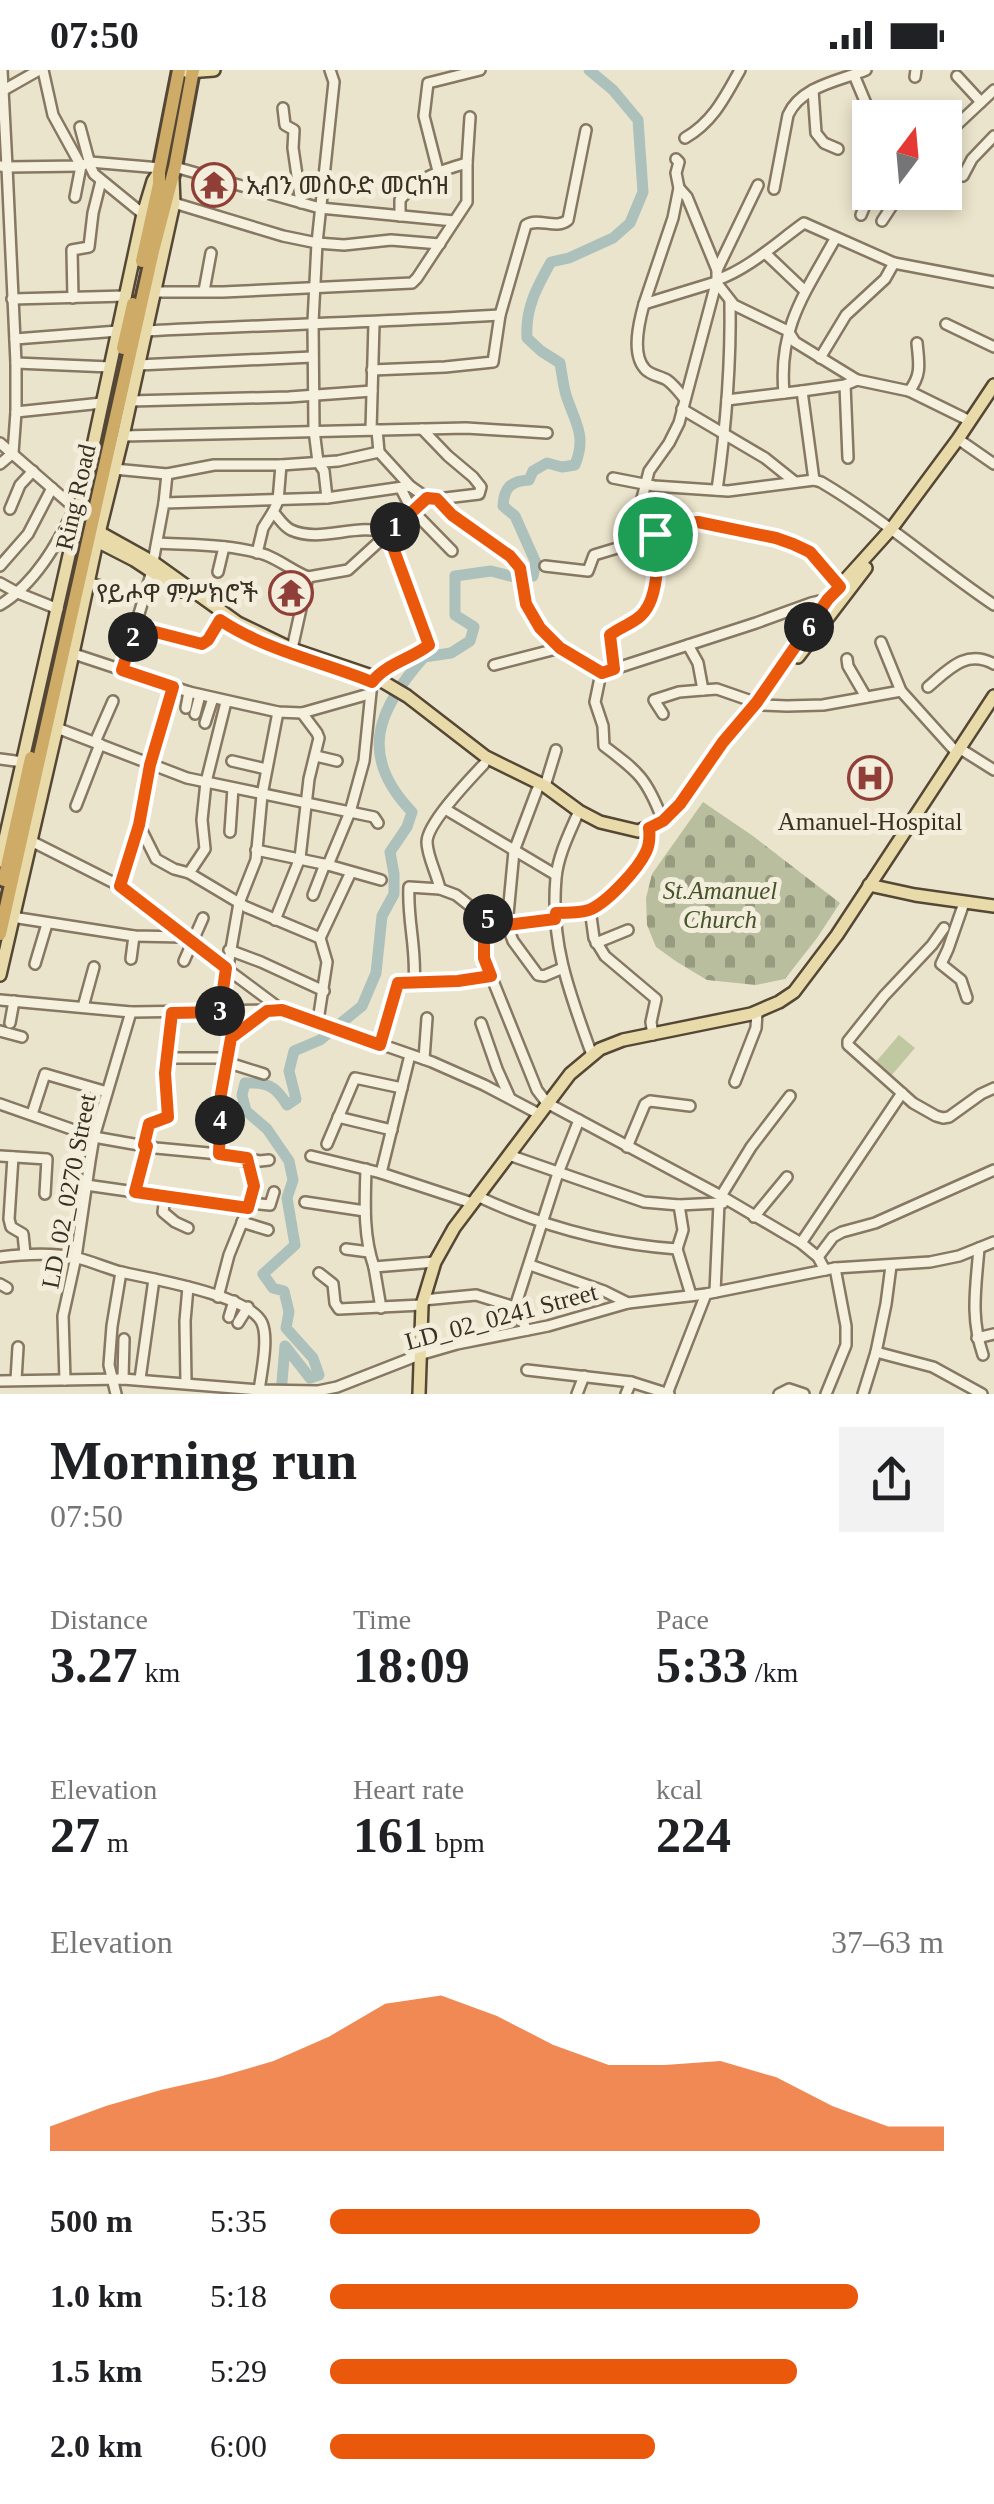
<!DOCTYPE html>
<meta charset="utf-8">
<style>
body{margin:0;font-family:"Times New Roman","Noto Sans Ethiopic",serif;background:#f2f2f2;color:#202124;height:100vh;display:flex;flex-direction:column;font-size:38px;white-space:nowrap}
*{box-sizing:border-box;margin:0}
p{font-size:32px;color:#757577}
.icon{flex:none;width:55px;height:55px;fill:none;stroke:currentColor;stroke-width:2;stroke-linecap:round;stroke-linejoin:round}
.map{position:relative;height:1324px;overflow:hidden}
.sheet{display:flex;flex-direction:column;background:#fff;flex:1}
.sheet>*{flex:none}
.needle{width:65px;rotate:16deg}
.buttons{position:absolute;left:852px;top:30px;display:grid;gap:20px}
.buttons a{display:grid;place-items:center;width:110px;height:110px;border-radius:0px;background:#fff;box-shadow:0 5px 15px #0003;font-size:50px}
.pin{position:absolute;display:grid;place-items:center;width:85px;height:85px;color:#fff;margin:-42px;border:5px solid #fff;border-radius:50%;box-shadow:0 2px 10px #0007}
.km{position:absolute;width:50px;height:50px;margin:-25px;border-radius:50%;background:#222;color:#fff;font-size:28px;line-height:50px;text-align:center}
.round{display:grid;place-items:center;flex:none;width:105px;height:105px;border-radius:0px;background:#f2f2f2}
.summary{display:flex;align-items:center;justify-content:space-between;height:170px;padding:0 50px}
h1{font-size:55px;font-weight:600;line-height:75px}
.metrics{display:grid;grid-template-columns:repeat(3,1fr);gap:15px;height:170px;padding:10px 50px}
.metrics div{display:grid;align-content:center}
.metrics b{font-size:50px;font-weight:600}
.metrics small{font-size:28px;font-weight:400}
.metrics p{font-size:28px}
.chart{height:280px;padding:20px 50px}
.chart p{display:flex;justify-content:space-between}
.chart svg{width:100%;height:180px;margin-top:10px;fill:#ea580c;opacity:.7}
ul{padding:0 50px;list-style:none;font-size:32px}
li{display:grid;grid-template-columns:160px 120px 1fr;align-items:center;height:75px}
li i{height:25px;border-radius:12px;background:#ea580c}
.status{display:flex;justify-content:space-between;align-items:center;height:70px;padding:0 50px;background:#fff;direction:ltr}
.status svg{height:28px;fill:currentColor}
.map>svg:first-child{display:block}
.green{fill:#c0c8a1}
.cemetery{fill:url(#cemetery-stones)}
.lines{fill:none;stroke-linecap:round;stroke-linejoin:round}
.river{stroke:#acc0bc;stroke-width:11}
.minor-casing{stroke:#867862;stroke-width:14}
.major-casing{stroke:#554735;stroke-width:16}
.highway-casing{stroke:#554735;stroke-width:18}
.minor{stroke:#f6f1df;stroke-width:9}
.major{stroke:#e9dba9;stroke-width:11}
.highway{stroke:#cfab68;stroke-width:12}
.route-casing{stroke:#fff;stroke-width:20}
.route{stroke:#ea580c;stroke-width:12}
.labels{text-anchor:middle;stroke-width:10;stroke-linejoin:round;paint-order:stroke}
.poi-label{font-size:25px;fill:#393023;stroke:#f3eedb;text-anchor:start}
.street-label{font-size:25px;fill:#393023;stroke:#f3eedb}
.park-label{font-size:25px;font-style:italic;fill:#46532c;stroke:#f3eedb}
</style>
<div class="status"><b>07:50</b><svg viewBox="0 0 49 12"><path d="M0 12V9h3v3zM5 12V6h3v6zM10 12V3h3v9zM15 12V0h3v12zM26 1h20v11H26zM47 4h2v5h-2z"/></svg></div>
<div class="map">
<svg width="994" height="1324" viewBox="0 0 994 1324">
<defs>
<pattern id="cemetery-stones" width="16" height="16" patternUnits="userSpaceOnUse" patternTransform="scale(2.5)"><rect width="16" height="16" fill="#b8be9e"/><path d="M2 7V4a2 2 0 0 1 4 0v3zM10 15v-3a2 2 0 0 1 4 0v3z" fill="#979b80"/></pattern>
</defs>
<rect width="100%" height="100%" fill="#ebe4cc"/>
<path class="green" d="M899,965L915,978L890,1007L874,994Z"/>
<path class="cemetery" d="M703,732L753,766L840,833L817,868L785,909L756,915L707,910L677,892L656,877L647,855L646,828L652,804Z"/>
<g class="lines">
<path class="river" d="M281,1324L285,1276L310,1308L319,1305L313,1288L286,1258L289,1242L284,1221L273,1218L263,1204L295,1175L287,1128L293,1110L289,1091L267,1059L246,1041L242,1025L245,1013C267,1012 276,1016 287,1035L296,1029L289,1001L294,981L320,970L362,936L376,903L382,846L394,824V804L390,782L407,757L412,742C357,685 378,639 424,587L451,583L470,571L474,557L455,545V506L491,501L514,507L533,506L536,493L515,446L503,436C504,417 511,411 529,410L533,401L547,393L562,397L575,395C587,365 575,353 566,325C563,315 562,304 560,293L541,281L527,268C525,238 537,217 551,192L569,188L613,168L630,153L643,122L638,50L613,20L589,0"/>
<g class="minor-casing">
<g id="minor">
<path d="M2,0L7,97L81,96L90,92L160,98"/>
<path d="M43,0L53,45L81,96L75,127"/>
<path d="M854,5L867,36L879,44"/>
<path d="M957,6L981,32"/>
<path d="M915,7L916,0"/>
<path d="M813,20L816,63L824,73L838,79"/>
<path d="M2,21L39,0"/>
<path d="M283,38L285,55L294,60L293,78L301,133"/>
<path d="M80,57L91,98L94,104L143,144"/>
<path d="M945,66L994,20"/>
<path d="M685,68C713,52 725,27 740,0"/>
<path d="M676,89L679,92L676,103L679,118L673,148L644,234L716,212L734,235L788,261L795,272L857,310"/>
<path d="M0,96L7,97L16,293V342L13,383L0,394"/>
<path d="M175,97L320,138L454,151"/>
<path d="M438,101L424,46L428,13L480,0"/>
<path d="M963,106L972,89L994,66"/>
<path d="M758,115L717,200V210L679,353L669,373L649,401L637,448L634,473L678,453L698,452C726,458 786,465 808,481C820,489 830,505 840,517"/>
<path d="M679,118L687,127L717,200"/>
<path d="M774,119L788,45C801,16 839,11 866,0"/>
<path d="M174,133L283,166L317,173L344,175L391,170L440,174"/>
<path d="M861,145L866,133L870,99"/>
<path d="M400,146V130C416,108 442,100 467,93"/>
<path d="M882,151L901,122"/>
<path d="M765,183L805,221"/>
<path d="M717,210C750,198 776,173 804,153L894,193L994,212"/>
<path d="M204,221L211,183"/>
<path d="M154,222H223L412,213L417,208L467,132V93L470,47"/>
<path d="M73,228L72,180L89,177L93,143L101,111"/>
<path d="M12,229L126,226"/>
<path d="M644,234C639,252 631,284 645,299C650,305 660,306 667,310C674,315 679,322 684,328"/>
<path d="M946,254L994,277"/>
<path d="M145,261C264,255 382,252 500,245"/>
<path d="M15,269L118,261"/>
<path d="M820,288L846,245L885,209L894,193"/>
<path d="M16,293L110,297"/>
<path d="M138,295L312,287"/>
<path d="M372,300L445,297L493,292L500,245L526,155C539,147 556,160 568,150L586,60"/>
<path d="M845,315L848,388"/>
<path d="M802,321L814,410"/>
<path d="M909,321C922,305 919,293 917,273"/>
<path d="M784,323C778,258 805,223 835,169"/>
<path d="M727,330L802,321L845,315L857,310L909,321L970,351"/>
<path d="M130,331L289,327L372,321"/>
<path d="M682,339L765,388L795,412"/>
<path d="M16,342L102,333"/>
<path d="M422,359L448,386L473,407L481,417L479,424L437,429"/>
<path d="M371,360L374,253"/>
<path d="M377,360L379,382L410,416L427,428L437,429L452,445L482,464L516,492L520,498L526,534L540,557L560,578"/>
<path d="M123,366L466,358L547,363"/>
<path d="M958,369L994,394"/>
<path d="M0,373L77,440"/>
<path d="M114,399L167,404L214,395H281L338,391L379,382"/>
<path d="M613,408L654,416L728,421L814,410L821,412C882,448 935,495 994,535"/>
<path d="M401,419L412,440L452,481"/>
<path d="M717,420C726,357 731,295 730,232"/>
<path d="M327,428L410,416"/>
<path d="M164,433L167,404"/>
<path d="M10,439L20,415L33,401"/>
<path d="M273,442C279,448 283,456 291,460C322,474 358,451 388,464"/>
<path d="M655,465L659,495L645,541L637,549L610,565L614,599L756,553L811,533L828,529"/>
<path d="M157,473C193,475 232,474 266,485C281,491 293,501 308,507L292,579"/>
<path d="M257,483L263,458L273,442L278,431L281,395"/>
<path d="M153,492L164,433L327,428L324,401L318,392L314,360L313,252L317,173L334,12L330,0"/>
<path d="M0,496L28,464L52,418"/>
<path d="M545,496L588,501L594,485L634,473"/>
<path d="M218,502L224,477"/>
<path d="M308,507L348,500L427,428"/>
<path d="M0,513L18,523L58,539"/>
<path d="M88,513L98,515L111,527"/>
<path d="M0,535C35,514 57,474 75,438"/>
<path d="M136,557L202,573L208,570L220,550"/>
<path d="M881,572L901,621"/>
<path d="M688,575L698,593L703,620L717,619L763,635L787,636L823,635L901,621L956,682"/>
<path d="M74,584L189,622L278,642L302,643L369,624"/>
<path d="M847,589L848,596L866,627"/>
<path d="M494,595L560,578L601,603L607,601"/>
<path d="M122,600L152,501"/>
<path d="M601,603L595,632L603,656L604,676C639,702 647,709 663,751"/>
<path d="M928,617C949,599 966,579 994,594"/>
<path d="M186,638L189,622"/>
<path d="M195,644L200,625"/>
<path d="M663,644L654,630L679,622L703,620"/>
<path d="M205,653L213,628"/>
<path d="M57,658L187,708L374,747L378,753"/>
<path d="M95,672L113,631"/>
<path d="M959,678L994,700"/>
<path d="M316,686L337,691"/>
<path d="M0,689L23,692"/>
<path d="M232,691L266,699"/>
<path d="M545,716L556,680"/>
<path d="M537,720L514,781L507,855L513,871L538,905L544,906L563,898"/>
<path d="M76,736L100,674"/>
<path d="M445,739L556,805"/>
<path d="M579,741C570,762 558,785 556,808C550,874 570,924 592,985"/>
<path d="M139,755L156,789L174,799L189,803L246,837L320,868"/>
<path d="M230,762L233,718"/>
<path d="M31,771L120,816L184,867L282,940L432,992L484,1015L539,1044"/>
<path d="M256,780L328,795L381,810"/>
<path d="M328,795L350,742L364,691L372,612C386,594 411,589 429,575L388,464"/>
<path d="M189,803L205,779L202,750L206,712L226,632"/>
<path d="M120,816L139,755L150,695L173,617"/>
<path d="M440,819C437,804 427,786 427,772C427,753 471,708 484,694"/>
<path d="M313,825L325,794"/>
<path d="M964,833L948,879L941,894L961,910L967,928"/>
<path d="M590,839L594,868L605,886L656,929L651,952L653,965"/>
<path d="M556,843C567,843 579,843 589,840C607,833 638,799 646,782C650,773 650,767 649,758"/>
<path d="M12,847L134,866L184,867"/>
<path d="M484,847V888L487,896L537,1020L547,1033L721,1126L801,1173L818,1187L825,1200"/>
<path d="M275,850L300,788L309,709L319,668L317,663L302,643"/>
<path d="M944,858L932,875L884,926L848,971V975L913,1033L936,1046L943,1048L949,1047L981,1024L994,1018"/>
<path d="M596,873L628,860"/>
<path d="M229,880L261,892L324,921"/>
<path d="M131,889L134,866"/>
<path d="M184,891L203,848"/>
<path d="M35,894L47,854"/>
<path d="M414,913C417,880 407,849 409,817L440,819L456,825L484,847L507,855L555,849"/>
<path d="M0,930L131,942L282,940"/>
<path d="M83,937L94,897"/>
<path d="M220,942L239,833L256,790L262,725L278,642"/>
<path d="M318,951L327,892L320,868L351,802"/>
<path d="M10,953L14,931"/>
<path d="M481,953L497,999L510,1028"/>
<path d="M0,961L22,967"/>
<path d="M231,967L265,943"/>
<path d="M380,975L398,913L458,911L491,906"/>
<path d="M166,988H227"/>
<path d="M424,989L427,948"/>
<path d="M226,992L264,1004"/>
<path d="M735,1012L756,958L757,942"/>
<path d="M0,1034L94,1067L156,1078L219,1084L260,1091L269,1090"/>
<path d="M32,1044L45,1004L107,1022"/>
<path d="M338,1047L392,1060"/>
<path d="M327,1074L355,1008L402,1018"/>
<path d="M144,1075L150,1053L168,1047L165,1003L173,943"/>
<path d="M627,1077L645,1034L650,1031L690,1036"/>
<path d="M219,1084L221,1024L233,942"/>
<path d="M509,1085L644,1132L679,1135L719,1133"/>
<path d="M0,1086L47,1089L45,1124"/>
<path d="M311,1086L381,1103L472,1133"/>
<path d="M13,1087L9,1149L11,1157L23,1164L25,1184"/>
<path d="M366,1099C365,1132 363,1165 374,1197L435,1192"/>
<path d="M381,1103L410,985"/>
<path d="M86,1115L247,1138"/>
<path d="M135,1122L147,1076"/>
<path d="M477,1126C541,1156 606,1174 677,1179L691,1225"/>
<path d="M721,1126L751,1077L790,1026"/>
<path d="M165,1127L163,1142L175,1152L188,1158"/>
<path d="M305,1132L365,1141"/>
<path d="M250,1133L270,1135L274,1122"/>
<path d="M754,1147L787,1107"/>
<path d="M242,1152L268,1160"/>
<path d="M801,1173L902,1023"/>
<path d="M979,1178C976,1217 970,1247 983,1285"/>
<path d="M346,1179L369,1182"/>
<path d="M677,1179L683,1160L679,1135"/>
<path d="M0,1187C24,1184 52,1182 77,1188C91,1191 106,1198 121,1202C151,1209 250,1225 262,1253C269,1269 261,1304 259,1321"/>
<path d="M818,1187L833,1167L842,1162L875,1153L994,1100"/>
<path d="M530,1195L604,1221L628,1233"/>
<path d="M891,1196L886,1234L876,1282L933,1297L982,1324"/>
<path d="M374,1197L381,1238"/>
<path d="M319,1203L333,1214L335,1233L339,1239L422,1235"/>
<path d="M0,1214L7,1218"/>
<path d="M715,1222L719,1133H723"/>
<path d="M218,1227L229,1185L250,1133L254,1117L247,1088"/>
<path d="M423,1230L476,1225L515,1237"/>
<path d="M229,1247L234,1231"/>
<path d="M238,1253L248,1237"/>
<path d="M527,1260L515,1237L558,1103L579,1050"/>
<path d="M977,1268L994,1264"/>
<path d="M527,1300L631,1312"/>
<path d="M123,1309L124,1269"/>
<path d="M140,1309L154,1209"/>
<path d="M16,1310L18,1277"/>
<path d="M65,1310L63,1246L76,1187L90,1091L94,1067L131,942"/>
<path d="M0,1311L123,1309L259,1320L318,1321L337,1317L419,1285L457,1274L548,1256L628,1233L706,1224L835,1198L930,1192L959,1186L994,1172"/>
<path d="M186,1312L185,1251L188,1217"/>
<path d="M116,1324L109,1295L112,1256L121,1202"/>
<path d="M577,1324L584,1306"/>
<path d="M626,1324L631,1312L669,1324"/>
<path d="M667,1324L706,1224"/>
<path d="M779,1324L789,1319L804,1324"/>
<path d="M826,1324L846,1275V1256L835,1198"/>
<path d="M863,1324L876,1282"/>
</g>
</g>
<g class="major-casing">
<g id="major">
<path d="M188,2L214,0"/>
<path d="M99,462L153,492L238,553L292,579L375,607L407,626L486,687L545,716L579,741L600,752L638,761L663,751L680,734L723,672L757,632L828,529L892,458L958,369L994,315"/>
<path d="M97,471L134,490L181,521"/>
<path d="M798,587L866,498"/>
<path d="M0,791L79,441L143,144L153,111L159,102"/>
<path d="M869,815L915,825L994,836"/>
<path d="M0,905L57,658L97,471L123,366L174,133L173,109"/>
<path d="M419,1324L422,1235L435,1192L454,1158L570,1004L600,979L623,970L751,944L779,932L794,922L837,865L994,626"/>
</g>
</g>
<g class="highway-casing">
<g id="highway">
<path d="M142,191L159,114V102L179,0"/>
<path d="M123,278L133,234"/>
<path d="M4,810L31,688"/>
<path d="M0,864L153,181L175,97L193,0"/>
</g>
</g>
<use href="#minor" class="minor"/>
<use href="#major" class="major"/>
<use href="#highway" class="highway"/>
</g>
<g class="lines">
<g class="route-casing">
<path id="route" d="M427,428L437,429L452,445L510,486L520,498L526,534L540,558L560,578L602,603L614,599L610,565C619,558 629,555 638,548C659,533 659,487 655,464L678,454L698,452L776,468L793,474L810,482L840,517L828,529L757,632L723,672L680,734L663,751L649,758C650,767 650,774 646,782C638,799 607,833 589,840C579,843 567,843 556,843L555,849L507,855L484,847V888L491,906L458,911L398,913L380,975L282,940L267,941L231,968L221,1024L219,1084L247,1088L254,1116L248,1138L135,1122L147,1076L144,1075L149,1054L168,1047L165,1003L172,943L220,942L226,898L120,816L139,755L150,695L173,617L122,600L136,557L202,574L208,570L220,550C267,581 320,591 372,612C386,594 411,589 429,575L388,464Z"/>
</g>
<use href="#route" class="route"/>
</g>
<defs>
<g id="temple-ring" transform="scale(2.25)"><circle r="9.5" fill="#f3eedb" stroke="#8f3f38" stroke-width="1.5"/><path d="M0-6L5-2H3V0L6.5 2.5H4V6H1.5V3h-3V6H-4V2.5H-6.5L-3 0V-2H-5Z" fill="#8f3f38"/></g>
<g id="hospital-ring" transform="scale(2.25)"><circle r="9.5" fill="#f3eedb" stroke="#8f3f38" stroke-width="1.5"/><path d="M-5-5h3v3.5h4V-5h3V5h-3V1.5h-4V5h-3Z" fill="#8f3f38"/></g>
</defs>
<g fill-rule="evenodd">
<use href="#temple-ring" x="214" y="115"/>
<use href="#temple-ring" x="291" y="523"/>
<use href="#hospital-ring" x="870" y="708"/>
</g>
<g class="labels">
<g class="poi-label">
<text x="246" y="124">ኢብን መስዑድ መርከዝ</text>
<text x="258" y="532" text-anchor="end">የይሖዋ ምሥክሮች</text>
<text x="870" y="760" text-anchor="middle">Amanuel-Hospital</text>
</g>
<g class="street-label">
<text transform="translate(75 427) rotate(-77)" y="9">Ring Road</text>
<text transform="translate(68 1121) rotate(-79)" y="9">LD_02_0270 Street</text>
<text transform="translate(501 1246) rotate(-15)" y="9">LD_02_0241 Street</text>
</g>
<g class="park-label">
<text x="720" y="829">St.Amanuel<tspan x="720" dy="29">Church</tspan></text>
</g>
</g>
</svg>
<div class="buttons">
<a><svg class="needle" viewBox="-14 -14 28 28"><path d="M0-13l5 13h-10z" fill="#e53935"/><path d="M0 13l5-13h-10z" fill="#757577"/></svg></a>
</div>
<div class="pin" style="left:655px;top:464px;background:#1e9e55"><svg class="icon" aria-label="arrive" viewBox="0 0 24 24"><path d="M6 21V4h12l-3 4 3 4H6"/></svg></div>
<b class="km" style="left:395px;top:457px">1</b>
<b class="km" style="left:133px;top:567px">2</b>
<b class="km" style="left:220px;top:941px">3</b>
<b class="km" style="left:220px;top:1050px">4</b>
<b class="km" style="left:488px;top:849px">5</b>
<b class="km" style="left:809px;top:557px">6</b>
</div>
<section class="sheet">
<div class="summary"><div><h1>Morning run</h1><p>07:50</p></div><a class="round"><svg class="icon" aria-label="share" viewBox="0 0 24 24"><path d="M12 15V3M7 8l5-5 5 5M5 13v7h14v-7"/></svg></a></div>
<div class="metrics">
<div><p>Distance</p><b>3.27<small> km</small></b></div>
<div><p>Time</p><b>18:09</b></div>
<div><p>Pace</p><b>5:33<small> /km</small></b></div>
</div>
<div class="metrics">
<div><p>Elevation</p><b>27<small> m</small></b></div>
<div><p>Heart rate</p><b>161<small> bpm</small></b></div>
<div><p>kcal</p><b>224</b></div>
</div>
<div class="chart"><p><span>Elevation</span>37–63 m</p>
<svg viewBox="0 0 160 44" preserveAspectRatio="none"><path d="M0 44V38L10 33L20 29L30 26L40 22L50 16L60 8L70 6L80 11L90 18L100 23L110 23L120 22L130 26L140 33L150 38L160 38V44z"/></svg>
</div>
<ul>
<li><b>500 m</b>5:35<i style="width:70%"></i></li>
<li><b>1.0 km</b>5:18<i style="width:86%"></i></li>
<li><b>1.5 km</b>5:29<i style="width:76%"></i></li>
<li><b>2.0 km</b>6:00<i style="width:53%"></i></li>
</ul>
</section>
